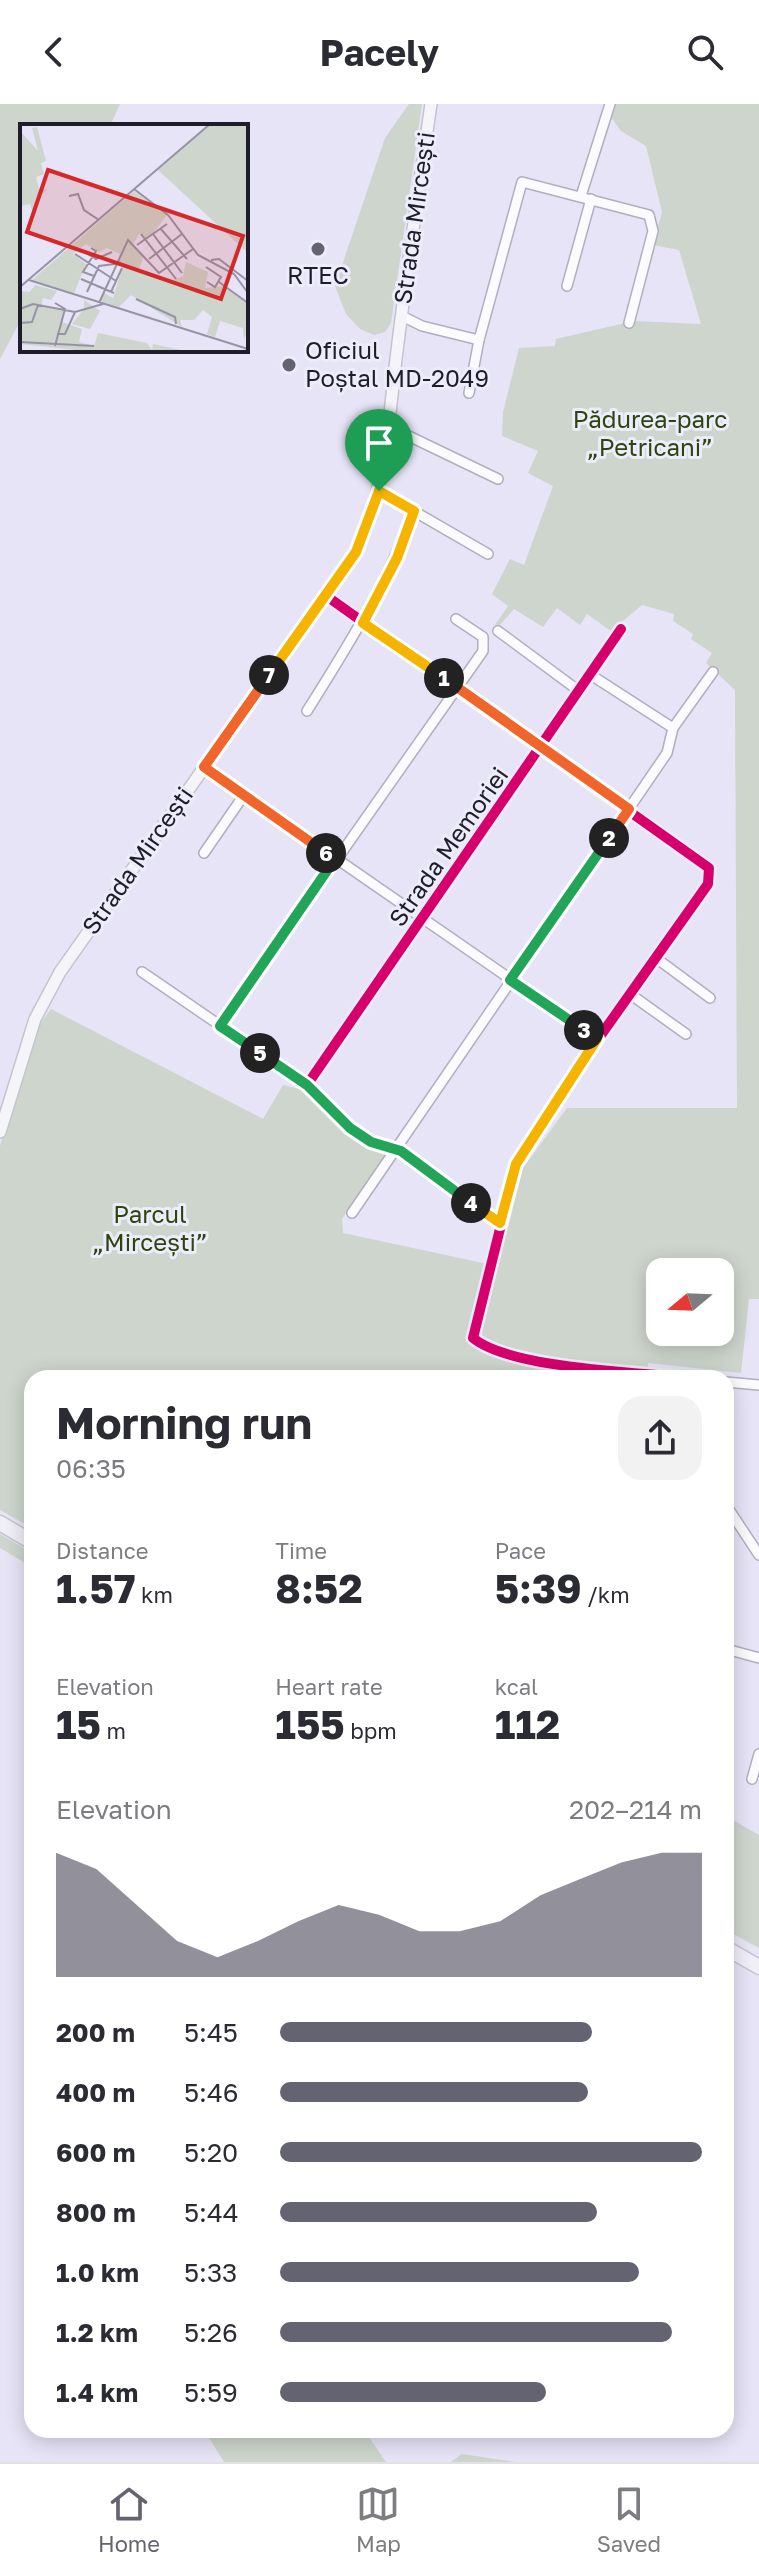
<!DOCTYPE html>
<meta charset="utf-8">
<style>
body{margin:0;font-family:"Golos Text",sans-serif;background:#f2f2f3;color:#2b2b33;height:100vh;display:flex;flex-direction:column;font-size:30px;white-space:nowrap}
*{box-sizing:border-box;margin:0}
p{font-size:26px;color:#7c7c81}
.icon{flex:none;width:44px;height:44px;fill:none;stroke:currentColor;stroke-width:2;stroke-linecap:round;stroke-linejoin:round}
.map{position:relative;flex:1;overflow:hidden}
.details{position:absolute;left:24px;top:1266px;width:710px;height:1068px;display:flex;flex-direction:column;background:#fff;border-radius:24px;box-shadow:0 4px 20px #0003}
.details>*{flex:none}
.needle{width:52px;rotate:251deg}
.controls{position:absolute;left:646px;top:1154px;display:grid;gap:16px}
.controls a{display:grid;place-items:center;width:88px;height:88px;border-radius:16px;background:#fff;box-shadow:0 4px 20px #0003;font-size:40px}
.pin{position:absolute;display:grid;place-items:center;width:68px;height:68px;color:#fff;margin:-82px -34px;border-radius:50% 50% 50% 0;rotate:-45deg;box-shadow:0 0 8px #0007}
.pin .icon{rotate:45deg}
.km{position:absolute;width:40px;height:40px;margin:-20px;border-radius:50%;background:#222;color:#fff;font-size:22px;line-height:40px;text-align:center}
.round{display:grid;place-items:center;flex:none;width:84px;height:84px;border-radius:24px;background:#f2f2f3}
.overview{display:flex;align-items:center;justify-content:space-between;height:136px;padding:0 32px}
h1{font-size:44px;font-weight:700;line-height:60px}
.metrics{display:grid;grid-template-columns:repeat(3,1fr);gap:12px;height:136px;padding:8px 32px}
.metrics div{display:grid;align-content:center}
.metrics b{font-size:40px;font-weight:700}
.metrics small{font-size:22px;font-weight:400}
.metrics p{font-size:22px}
.chart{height:224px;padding:16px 32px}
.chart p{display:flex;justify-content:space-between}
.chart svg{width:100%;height:144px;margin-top:8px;fill:#646371;opacity:.7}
ul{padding:0 32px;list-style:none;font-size:26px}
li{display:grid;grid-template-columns:128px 96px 1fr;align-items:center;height:60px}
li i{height:20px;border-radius:10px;background:#646371}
header{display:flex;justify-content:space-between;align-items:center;height:104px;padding:0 32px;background:#fff;font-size:36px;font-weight:700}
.tabs{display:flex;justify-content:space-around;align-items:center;height:112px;border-top:2px solid #e1e1e2;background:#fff;font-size:22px;color:#7c7c81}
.tabs a{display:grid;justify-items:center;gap:4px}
.tabs .current{color:#646371}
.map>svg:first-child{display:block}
.green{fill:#cdd5cc;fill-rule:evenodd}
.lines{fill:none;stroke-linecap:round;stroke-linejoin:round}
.minor-casing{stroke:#b0afbd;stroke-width:12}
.major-casing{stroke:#c5c4cd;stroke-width:14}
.highway-casing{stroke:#c5c4cd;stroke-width:17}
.minor{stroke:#fbfbfe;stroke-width:9}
.major{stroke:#f4f4f9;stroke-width:11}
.highway{stroke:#f0eff8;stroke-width:14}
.cycleway-casing{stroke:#edecfa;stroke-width:15}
.cycleway{stroke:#d6006c;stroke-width:10}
.split-1-casing{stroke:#fff;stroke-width:16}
.split-2-casing{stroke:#fff;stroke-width:16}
.split-3-casing{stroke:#fff;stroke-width:16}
.split-4-casing{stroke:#fff;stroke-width:16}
.split-5-casing{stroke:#fff;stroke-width:16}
.split-6-casing{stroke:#fff;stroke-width:16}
.split-7-casing{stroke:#fff;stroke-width:16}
.split-8-casing{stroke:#fff;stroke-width:16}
.split-1{stroke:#f5b400;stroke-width:10}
.split-2{stroke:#f0652b;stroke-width:10}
.split-3{stroke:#22a559;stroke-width:10}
.split-4{stroke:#f5b400;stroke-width:10}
.split-5{stroke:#22a559;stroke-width:10}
.split-6{stroke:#22a559;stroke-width:10}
.split-7{stroke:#f0652b;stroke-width:10}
.split-8{stroke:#f5b400;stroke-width:10}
.poi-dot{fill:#646371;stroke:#edecfa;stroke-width:3}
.labels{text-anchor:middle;stroke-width:6;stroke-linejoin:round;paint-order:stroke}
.street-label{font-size:24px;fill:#1e1d29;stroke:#edecfa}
.poi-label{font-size:24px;fill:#1e1d29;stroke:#edecfa}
.park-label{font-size:24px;fill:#2d450d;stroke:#edecfa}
.inset-road{fill:none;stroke:#9694a4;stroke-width:2}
.view{fill:#d62828;fill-opacity:0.15;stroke:#d62828;stroke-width:4}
.inset-edge{fill:none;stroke:#1e1d29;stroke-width:4}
</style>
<header><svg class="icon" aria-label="back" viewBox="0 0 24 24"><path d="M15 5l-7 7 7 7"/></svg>Pacely<svg class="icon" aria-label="search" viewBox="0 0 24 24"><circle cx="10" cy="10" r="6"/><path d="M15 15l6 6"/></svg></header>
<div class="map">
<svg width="759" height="2358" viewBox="0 0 759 2358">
<rect width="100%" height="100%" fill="#e6e4f6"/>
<g class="green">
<path d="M0,0H120L110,22H22V214L0,255Z"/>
<path d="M409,0H422L391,219L385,228L374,231L360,225L346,210L335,182L385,34Z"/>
<path d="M616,0H759V1195H749L741,1269L648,1259L647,1274H32V1424L0,1406V1042L35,927L51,905L263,1015L283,981L307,987L337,1015L387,1048L342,1115L343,1129L497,1162L523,1064L567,1004H737L735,586L706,559L712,549L691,535L693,530L673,517L674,510L642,501L611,527L587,510L580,521L557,504L543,523L514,505L500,521H495L508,502L492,490L510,455L524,461L553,382L528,369L538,347L502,332L503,308L519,244L555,242L556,235L634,217L701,220L679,146L653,141L662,108L646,42L621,27L611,13ZM660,1168H720V1228H660Z"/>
<path d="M0,1430L32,1449V1463L0,1444Z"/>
<path d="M726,1712L759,1731V1844L726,1826Z"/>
<path d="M204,2326H335L369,2333L386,2358H224Z"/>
<path d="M462,2350L515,2358H450Z"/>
</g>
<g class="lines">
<g class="minor-casing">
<g id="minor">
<path d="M581,92L610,0"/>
<path d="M567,182L591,95"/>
<path d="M402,212L422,222L479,236"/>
<path d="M469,289L479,236L522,78L649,111L653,127L629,219"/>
<path d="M390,323L498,375"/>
<path d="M379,387L488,450"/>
<path d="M325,491L709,764L708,780L574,969L516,1060L473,1234C511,1265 638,1268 690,1274"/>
<path d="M498,527L579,587"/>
<path d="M591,571L673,624"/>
<path d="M307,607C348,542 387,479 414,407"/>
<path d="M204,663L597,935"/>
<path d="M204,749L244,691"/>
<path d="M656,854L710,894"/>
<path d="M142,868L307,981L350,1024L371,1038L401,1047L500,1119"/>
<path d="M630,890L686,930"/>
<path d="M220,922L483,547V533L456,515"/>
<path d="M307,981L621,525"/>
<path d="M352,1109L667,649L673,624L713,568"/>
<path d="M726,1278L759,1281"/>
<path d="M726,1401L759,1451"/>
<path d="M726,1545L759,1554"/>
<path d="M752,1675L759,1650"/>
</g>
</g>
<g class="major-casing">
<path id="major" d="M0,1028L35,915L60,868L356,448C387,383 388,317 397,247C407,165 419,82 431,0"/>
</g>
<g class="highway-casing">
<g id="highway">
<path d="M0,1419L32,1438"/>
<path d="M726,1844L759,1863"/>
</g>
</g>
<use href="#minor" class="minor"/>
<use href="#major" class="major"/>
<use href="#highway" class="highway"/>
<g class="cycleway-casing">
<g id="cycleway">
<path d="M325,491L709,764L708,780L574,969L516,1060L473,1234C511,1265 638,1268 690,1274"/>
<path d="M307,981L621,525"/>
</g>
</g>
<use href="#cycleway" class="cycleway"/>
</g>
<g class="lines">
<g class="split-1-casing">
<path id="split-1" d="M379,387L414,407L397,454L363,519L444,574"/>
</g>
<g class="split-2-casing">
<path id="split-2" d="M444,574L629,705L609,734"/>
</g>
<g class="split-3-casing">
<path id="split-3" d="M584,926L510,876L609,734"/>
</g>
<g class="split-4-casing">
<path id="split-4" d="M471,1099L500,1119L516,1060L597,935L584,926"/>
</g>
<g class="split-5-casing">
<path id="split-5" d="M260,949L307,981L350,1024L371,1038L401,1047L471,1099"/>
</g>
<g class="split-6-casing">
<path id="split-6" d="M260,949L220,922L335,755L326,749"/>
</g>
<g class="split-7-casing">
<path id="split-7" d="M269,571L204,663L326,749"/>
</g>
<g class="split-8-casing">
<path id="split-8" d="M269,571L356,448L379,387"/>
</g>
<use href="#split-1" class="split-1"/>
<use href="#split-2" class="split-2"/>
<use href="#split-3" class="split-3"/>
<use href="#split-4" class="split-4"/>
<use href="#split-5" class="split-5"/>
<use href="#split-6" class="split-6"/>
<use href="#split-7" class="split-7"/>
<use href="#split-8" class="split-8"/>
</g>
<g class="poi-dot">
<circle cx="318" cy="145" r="8"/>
<circle cx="289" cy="261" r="8"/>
</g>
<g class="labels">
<g class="street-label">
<text transform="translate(415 114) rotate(-82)" y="8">Strada Mircești</text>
<text transform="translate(449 743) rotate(-55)" y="8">Strada Memoriei</text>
<text transform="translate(138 757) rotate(-55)" y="8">Strada Mircești</text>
</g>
<g class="poi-label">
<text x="318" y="180">RTEC</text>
<text x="305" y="255" text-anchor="start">Oficiul<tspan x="305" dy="28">Poștal MD-2049</tspan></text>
</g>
<g class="park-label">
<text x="650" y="324">Pădurea-parc<tspan x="650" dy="28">„Petricani”</tspan></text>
<text x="150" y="1119">Parcul<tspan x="150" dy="28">„Mircești”</tspan></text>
</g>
</g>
<g transform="translate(20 20)">
<rect width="228" height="228" fill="#e6e4f6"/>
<path d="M190,0H228V129L138,46ZM17,3L26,37L21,39L24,50L16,53L19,65H27L15,78L13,89L10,80L1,82L2,109L0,104V7L18,27L12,4ZM114,67L147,91L134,108L125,115L120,109L113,120L124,131L119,145L154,156L163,152L166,138L188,148L185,164L204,162L228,180V205L224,215L223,204L200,197L195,213L187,210L192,193L183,186L174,196H160L162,203L111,171L99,183L80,177L84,169L93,174L103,141L97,137L100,130L87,124L79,128L66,120L53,130L66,140L54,169L12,156ZM15,161L37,167L31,176L23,174L21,182L44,185L42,198L62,205L59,218L74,222L78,209L127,219L132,226L133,220L170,228H75L0,220V167L10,168ZM64,176L80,187L70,205L52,200L64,185Z" fill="#cdd5cc"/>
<path class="inset-road" d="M114,65L148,91L178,131L214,150L228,169M49,72L58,70L64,86L79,96M140,104L167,135M121,110L156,155M133,110L162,149M117,121L147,100M71,124L76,127L63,148L74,152M63,127L76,135L92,128M55,130L96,157M129,135L162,110M191,136L199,135L228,157M186,143L201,153L195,163L187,158M61,155L94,169M9,156L228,225M199,158L228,179M0,163L190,0M67,168L79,142L95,140M91,168L102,144M116,175L155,193L156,200M79,179L108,116L139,149L173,125M0,185L13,180L55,188L83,180M0,199L12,198L18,181M37,210H45L55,188M0,218L74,222M35,222L45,185L35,179"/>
<path class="view" d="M28,46L223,112L201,175L7,108Z"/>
<rect width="228" height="228" class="inset-edge"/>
</g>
</svg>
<div class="controls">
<a><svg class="needle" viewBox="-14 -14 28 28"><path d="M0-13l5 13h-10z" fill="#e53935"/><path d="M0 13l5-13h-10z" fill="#7c7c81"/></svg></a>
</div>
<div class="pin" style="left:379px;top:387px;background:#1e9e55"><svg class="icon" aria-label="arrive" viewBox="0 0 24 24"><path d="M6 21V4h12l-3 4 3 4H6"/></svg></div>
<b class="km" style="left:444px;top:574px">1</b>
<b class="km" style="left:609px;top:734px">2</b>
<b class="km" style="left:584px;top:926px">3</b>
<b class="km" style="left:471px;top:1099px">4</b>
<b class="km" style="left:260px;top:949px">5</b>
<b class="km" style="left:326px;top:749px">6</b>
<b class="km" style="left:269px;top:571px">7</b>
<section class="details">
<div class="overview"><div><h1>Morning run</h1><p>06:35</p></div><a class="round"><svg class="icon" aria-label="share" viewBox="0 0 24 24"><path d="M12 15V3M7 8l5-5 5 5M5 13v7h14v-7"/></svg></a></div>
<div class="metrics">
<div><p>Distance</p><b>1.57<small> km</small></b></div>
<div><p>Time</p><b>8:52</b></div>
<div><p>Pace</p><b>5:39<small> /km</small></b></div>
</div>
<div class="metrics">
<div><p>Elevation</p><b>15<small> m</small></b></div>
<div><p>Heart rate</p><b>155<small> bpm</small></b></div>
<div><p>kcal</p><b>112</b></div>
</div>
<div class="chart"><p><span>Elevation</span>202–214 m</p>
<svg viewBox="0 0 160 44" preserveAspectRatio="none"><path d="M0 44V6L10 11L20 22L30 33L40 38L50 33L60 27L70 22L80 25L90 30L100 30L110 27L120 19L130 14L140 9L150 6L160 6V44z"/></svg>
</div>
<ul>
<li><b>200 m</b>5:45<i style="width:74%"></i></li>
<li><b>400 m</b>5:46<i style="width:73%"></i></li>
<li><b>600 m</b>5:20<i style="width:100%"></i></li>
<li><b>800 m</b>5:44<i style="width:75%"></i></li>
<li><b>1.0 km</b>5:33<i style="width:85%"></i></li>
<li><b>1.2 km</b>5:26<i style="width:93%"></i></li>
<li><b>1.4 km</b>5:59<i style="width:63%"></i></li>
</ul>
</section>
</div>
<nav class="tabs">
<a class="current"><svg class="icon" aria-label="home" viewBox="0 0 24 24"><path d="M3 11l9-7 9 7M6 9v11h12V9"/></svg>Home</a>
<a><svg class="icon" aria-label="map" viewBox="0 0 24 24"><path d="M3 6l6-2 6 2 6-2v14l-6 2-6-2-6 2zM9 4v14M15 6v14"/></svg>Map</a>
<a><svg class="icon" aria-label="saved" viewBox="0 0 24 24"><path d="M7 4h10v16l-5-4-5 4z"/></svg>Saved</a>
</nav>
